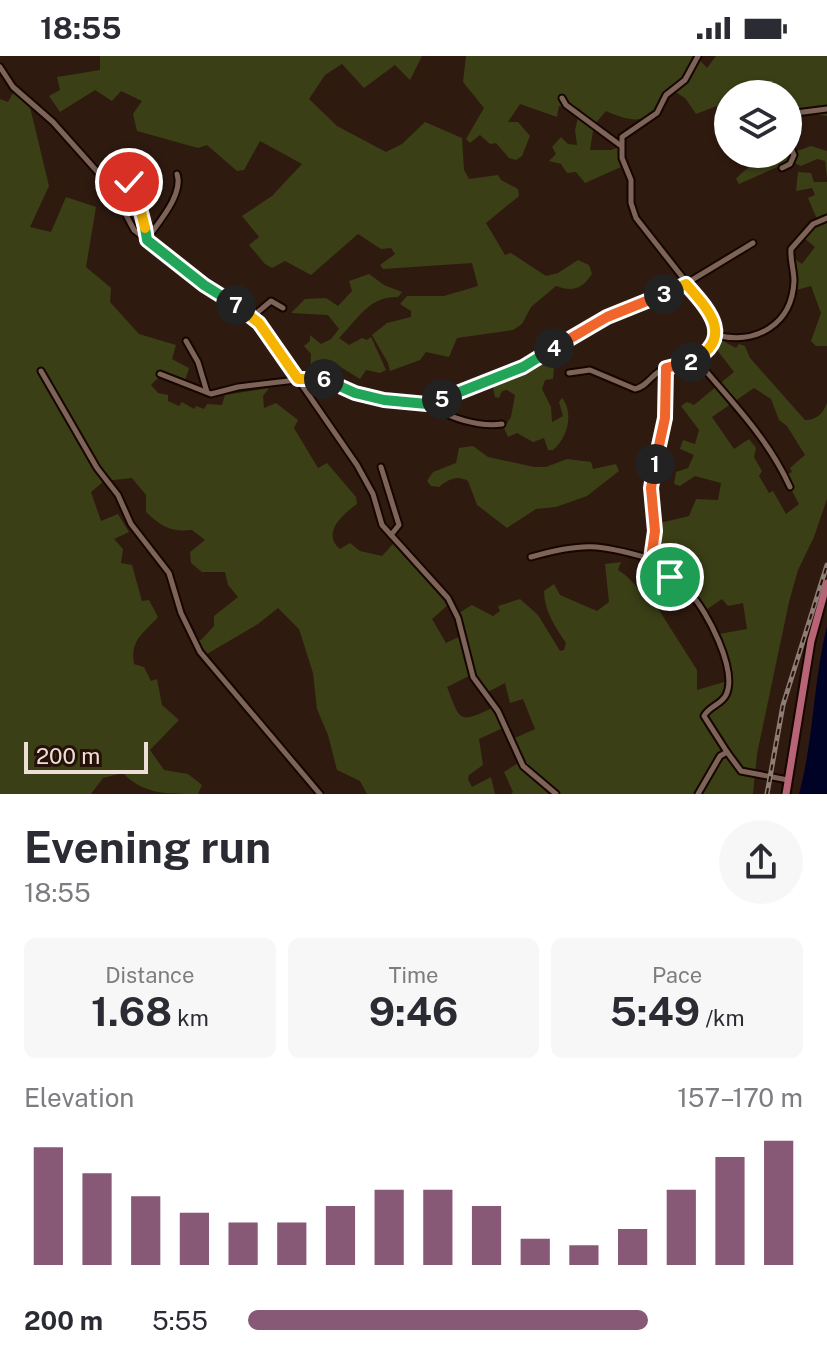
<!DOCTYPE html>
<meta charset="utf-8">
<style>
body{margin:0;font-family:"Public Sans",sans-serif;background:#f7f7f7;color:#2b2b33;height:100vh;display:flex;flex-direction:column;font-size:30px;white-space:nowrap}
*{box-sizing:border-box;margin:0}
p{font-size:26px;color:#7c7c81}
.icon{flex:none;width:44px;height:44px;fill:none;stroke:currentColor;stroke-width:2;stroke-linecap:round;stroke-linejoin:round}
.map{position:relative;height:738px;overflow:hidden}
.drawer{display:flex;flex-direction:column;background:#fff;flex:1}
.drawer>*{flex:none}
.tools{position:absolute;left:714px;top:24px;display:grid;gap:16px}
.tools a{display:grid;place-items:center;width:88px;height:88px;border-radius:50%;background:#fff;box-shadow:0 2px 6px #0004;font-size:40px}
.scale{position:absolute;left:24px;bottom:20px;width:124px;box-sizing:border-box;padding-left:8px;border:4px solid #edded7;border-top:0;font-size:22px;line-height:28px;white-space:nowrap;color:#edded7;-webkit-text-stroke:6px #251108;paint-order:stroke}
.pin{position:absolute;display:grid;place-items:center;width:68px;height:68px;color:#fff;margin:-34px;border:4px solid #fff;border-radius:50%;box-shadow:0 2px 8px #0007}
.km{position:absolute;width:40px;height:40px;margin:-20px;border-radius:50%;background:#222;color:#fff;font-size:22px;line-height:40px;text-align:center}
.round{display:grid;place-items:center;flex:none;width:84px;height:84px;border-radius:42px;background:#f7f7f7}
.overview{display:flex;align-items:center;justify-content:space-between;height:136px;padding:0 24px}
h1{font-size:44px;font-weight:700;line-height:60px}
.stats{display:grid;grid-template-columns:repeat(3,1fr);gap:12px;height:136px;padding:8px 24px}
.stats div{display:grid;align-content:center;border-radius:12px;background:#f7f7f7;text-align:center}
.stats b{font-size:40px;font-weight:700}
.stats small{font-size:22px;font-weight:400}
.stats p{font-size:22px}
.chart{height:224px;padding:16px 24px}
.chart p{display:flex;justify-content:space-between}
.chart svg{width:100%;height:144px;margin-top:8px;stroke:#885877;stroke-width:6}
ul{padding:0 24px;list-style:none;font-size:26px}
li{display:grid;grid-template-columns:128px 96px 1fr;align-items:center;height:60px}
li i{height:20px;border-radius:10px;background:#885877}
.status{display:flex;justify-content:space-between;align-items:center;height:56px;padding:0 40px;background:#fff;direction:ltr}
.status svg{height:22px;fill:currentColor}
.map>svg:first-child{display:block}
.green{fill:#3b3f16;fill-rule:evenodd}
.water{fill:#000325}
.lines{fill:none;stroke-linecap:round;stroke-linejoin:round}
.minor-casing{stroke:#160501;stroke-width:9}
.major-casing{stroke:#160501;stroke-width:11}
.minor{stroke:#7d6358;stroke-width:5}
.major{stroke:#b76476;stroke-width:7}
.rail-casing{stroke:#8f7d75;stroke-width:5}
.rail{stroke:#251108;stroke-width:2;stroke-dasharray:6;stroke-linecap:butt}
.split-1-casing{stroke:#fff;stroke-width:16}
.split-2-casing{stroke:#fff;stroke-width:16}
.split-3-casing{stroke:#fff;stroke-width:16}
.split-4-casing{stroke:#fff;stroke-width:16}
.split-5-casing{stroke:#fff;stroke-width:16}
.split-6-casing{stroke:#fff;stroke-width:16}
.split-7-casing{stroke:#fff;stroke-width:16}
.split-8-casing{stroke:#fff;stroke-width:16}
.split-9-casing{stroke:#fff;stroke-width:16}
.split-1{stroke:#f0652b;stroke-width:10}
.split-2{stroke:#f0652b;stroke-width:10}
.split-3{stroke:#f5b400;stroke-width:10}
.split-4{stroke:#f0652b;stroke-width:10}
.split-5{stroke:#22a559;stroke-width:10}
.split-6{stroke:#22a559;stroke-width:10}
.split-7{stroke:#f5b400;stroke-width:10}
.split-8{stroke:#22a559;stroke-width:10}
.split-9{stroke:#f5b400;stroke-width:10}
</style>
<div class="status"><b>18:55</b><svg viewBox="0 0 49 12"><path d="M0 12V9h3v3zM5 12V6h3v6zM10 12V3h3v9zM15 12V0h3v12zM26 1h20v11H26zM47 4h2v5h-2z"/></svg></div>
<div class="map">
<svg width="827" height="738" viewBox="0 0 827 738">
<rect width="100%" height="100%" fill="#2f1a10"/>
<g class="green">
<path d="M100,0H422L410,24L395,9L364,32L342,8L325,19L309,43L337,70L386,96L402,88L425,66L462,82L464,114L469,123L498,119L501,124L518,133L519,140L486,167L505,199L511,197L546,220L558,217L578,204L589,209L592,218C582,233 573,236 556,230L531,251L522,268L513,274L457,282L449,301L426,296L420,304L390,315L388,307L372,279L387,267L411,261V255L400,248L407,240H444L478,230L472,207L383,213L380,209L395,198L391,192L381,193L358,178L311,219L285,205L272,212L265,208L249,189L259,181L242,160L272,140L302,108L260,85L244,114L237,115L207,89L198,92L137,75L133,58L142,45L121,35L112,45L95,34L60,56L49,40L60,34L57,21L100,14Z"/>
<path d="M466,0H696L707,12L716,0H827V60L792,54L788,56V38H728V54L717,50L696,58L685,42L672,34C652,66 639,70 606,55L594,69L590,94H611L619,91L621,111L585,127L576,116L567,117L561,108L549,105L556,98L552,91L561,81L568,88L577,89L575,74L580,53L559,50L557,61L520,48L508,66H518L530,80L522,100L516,104L509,102L496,87L490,88L480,79L470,87L466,83L484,52L463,26Z"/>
<path d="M13,37L30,51L49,130L30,171L51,176L66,141L96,151L86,211L111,232L110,246L139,278L176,289L172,303L189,312L184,328L161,319L151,329L158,337L168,339V345L179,350L182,346L194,353L196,350L204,353L207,348L222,349L225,339L269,332L263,340L264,352L276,347L298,364L294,372L318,412L327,407L356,441L357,448C343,458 321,477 340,493L350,487L360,495L382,500L393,488L448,549L432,563L446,587L465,578L459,557L472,549L493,560L500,555L498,550L520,543L538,559L560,595L564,594L566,587C555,571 544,554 544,535L554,528L560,539L597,555L609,546L605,508L621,506L618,514C632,522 639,537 652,543L697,614V634L731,624L719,578L747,573L743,547L728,550L722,543L706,554C700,546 693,536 685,530C659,508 645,505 660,467L689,460L696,443L718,444L721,427L695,420L680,430L674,428L676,416L688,412L694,399L680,393L683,384L695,388L699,374L681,350L687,346L694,349L734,316L714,290L721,284L736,292L739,288L745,290L750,302L805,364C816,364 823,358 827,347V443L814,481L798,514L789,546L757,698L753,738H511L513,736L504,716L518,707L508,685L535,673L523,643L510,647L505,627L488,636L473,618L447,631C460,663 457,669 492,652L503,672L479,683L483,709L469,719L468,723L472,731L491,721L495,738H367L360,725L337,714L328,679L317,653L313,617L299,573L278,552L258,568L200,602L189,583L201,584L214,570V560L238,541L228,529L225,516H202L191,507L190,496L205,484L192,474C170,476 162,471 146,456V439L132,422L104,425L91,436L101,465L118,458L129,476L114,483L123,493L121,507L132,509L142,545L149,544L158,561C143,578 130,584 134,608L144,611L151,625L157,623L162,649L179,664L150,694L164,714L188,718L202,729L198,738C165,738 143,738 123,717L103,722L91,738H0V43L8,46ZM754,332L771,343L779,364L787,370L805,399L790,412L792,416L784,420L799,448L786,458L773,435L769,437L759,420L762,415L754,401L756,392L749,383L734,393L712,361Z"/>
<path d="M811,90L827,95V122L825,105L817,103L801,110L791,105L739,128L736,123C756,99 785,101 811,90Z"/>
<path d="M798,116L811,117L814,126H827V290H816L811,285L821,257L811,230L793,235L792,201L802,208L815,191L804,182L819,168L808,142L815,139L812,132L796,135Z"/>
<path d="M369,218L384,229L402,236L398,241C369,240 358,263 339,282L349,289L362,282L367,284L371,281L386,314L380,317L366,314L360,323L331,305L326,311L319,307L310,320L311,298L304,290L310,285V279L321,288L331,283L339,273L328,259L291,257L305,243L326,242L338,250L352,235L349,225Z"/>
<path d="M537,308L554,311L553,323L545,324L542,333L551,351L552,366L563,360L559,346L562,342C574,357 568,381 553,394H548L544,382L533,386L517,377L508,381L504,372L511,361L515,339L507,334L502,335L499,342L495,341L492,326L528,316Z"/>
<path d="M473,390L488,401L534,411H546L567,403L591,406L593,413L616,408L619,415L587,440L556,451L536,453L507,472L477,449L468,425C457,419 449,423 439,431L431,430L427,425L433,416L456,407L459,392Z"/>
</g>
<path class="water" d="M827,570V738H799C814,683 813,626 827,570Z"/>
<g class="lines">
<g class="minor-casing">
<g id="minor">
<path d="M698,0L685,24L666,39L657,57L622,81V102L631,124V147L636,162L709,255L717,272L716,279"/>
<path d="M0,11L13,31L53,66L111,131L134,174L204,229L248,256L259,267L357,409L373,438L382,469L448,542L458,562L473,621L498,655L523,710L556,738"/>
<path d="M562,42L566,49L620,89"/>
<path d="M788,58L827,53"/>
<path d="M782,112L790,108L794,99L788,85"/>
<path d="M102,120L125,123L135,132L136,144L143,154L147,184"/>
<path d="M147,183C158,167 184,138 177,118"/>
<path d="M253,260L271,245L283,252"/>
<path d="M186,285L198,306L207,336"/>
<path d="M696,303C730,345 767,380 790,431"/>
<path d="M41,315L97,412L118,439L131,468L169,517L181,557L200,596L320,738"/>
<path d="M569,317L590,314L635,333C649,330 652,316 666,312"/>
<path d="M160,318L211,338L238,331L313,322L367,341L431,348L528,308L597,266L682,230L753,187"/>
<path d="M433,347C445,363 482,371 502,368"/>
<path d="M381,411L399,469L391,479"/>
<path d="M531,501C583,486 600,488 651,503"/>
<path d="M727,696L741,715L788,724"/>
<path d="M698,738L720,700L727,696L704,660C709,650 721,649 726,639C738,615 707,554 689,536C677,524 659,519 651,503L655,475L651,432L665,362L666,312L696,303L716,279C756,289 792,269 794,225C794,214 790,204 791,193L813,168L827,162"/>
</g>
</g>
<g class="major-casing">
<path id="major" d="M786,738L811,585L827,527"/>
</g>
<use href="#minor" class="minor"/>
<use href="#major" class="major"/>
<g class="rail-casing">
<path id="rail" d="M767,738L783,649L827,509"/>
</g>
<use href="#rail" class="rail"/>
</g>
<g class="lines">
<g class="split-1-casing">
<path id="split-1" d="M655,408L651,432L655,475L651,503L670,521"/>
</g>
<g class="split-2-casing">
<path id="split-2" d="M655,408L665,362L666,312L691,306"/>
</g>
<g class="split-3-casing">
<path id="split-3" d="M664,238L686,228C709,254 736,282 691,306"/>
</g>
<g class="split-4-casing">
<path id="split-4" d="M554,292L607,261L664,238"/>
</g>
<g class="split-5-casing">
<path id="split-5" d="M442,343L523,311L554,292"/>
</g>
<g class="split-6-casing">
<path id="split-6" d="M324,323L355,337L384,344L427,348L442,343"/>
</g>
<g class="split-7-casing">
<path id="split-7" d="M236,249L259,267L298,323H324"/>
</g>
<g class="split-8-casing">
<path id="split-8" d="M145,172L147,184L204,229L236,249"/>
</g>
<g class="split-9-casing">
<path id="split-9" d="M129,126L135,132L145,172"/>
</g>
<use href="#split-1" class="split-1"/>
<use href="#split-2" class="split-2"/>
<use href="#split-3" class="split-3"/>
<use href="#split-4" class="split-4"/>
<use href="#split-5" class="split-5"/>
<use href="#split-6" class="split-6"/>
<use href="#split-7" class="split-7"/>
<use href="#split-8" class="split-8"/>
<use href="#split-9" class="split-9"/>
</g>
</svg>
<div class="tools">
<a><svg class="icon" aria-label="layers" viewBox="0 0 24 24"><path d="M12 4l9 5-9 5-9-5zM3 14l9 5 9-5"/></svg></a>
</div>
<div class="scale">200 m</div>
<div class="pin" style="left:670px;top:521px;background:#1e9e55"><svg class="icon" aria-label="arrive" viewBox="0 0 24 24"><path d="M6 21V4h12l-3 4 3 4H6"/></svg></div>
<div class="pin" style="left:129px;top:126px;background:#d93025"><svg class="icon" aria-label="check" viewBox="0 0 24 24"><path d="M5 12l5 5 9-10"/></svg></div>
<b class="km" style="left:655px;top:408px">1</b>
<b class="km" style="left:691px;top:306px">2</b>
<b class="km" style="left:664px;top:238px">3</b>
<b class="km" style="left:554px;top:292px">4</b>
<b class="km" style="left:442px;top:343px">5</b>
<b class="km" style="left:324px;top:323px">6</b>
<b class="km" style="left:236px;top:249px">7</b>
</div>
<section class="drawer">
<div class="overview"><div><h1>Evening run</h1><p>18:55</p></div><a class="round"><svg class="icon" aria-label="share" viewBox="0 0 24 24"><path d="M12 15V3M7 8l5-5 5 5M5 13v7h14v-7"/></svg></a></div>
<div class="stats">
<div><p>Distance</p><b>1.68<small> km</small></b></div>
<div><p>Time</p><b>9:46</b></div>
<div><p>Pace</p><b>5:49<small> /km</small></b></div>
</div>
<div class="chart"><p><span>Elevation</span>157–170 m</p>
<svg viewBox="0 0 160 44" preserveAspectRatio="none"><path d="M5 44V8M15 44V16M25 44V23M35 44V28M45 44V31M55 44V31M65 44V26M75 44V21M85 44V21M95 44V26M105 44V36M115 44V38M125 44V33M135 44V21M145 44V11M155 44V6"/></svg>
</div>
<ul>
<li><b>200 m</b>5:55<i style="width:72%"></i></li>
</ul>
</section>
